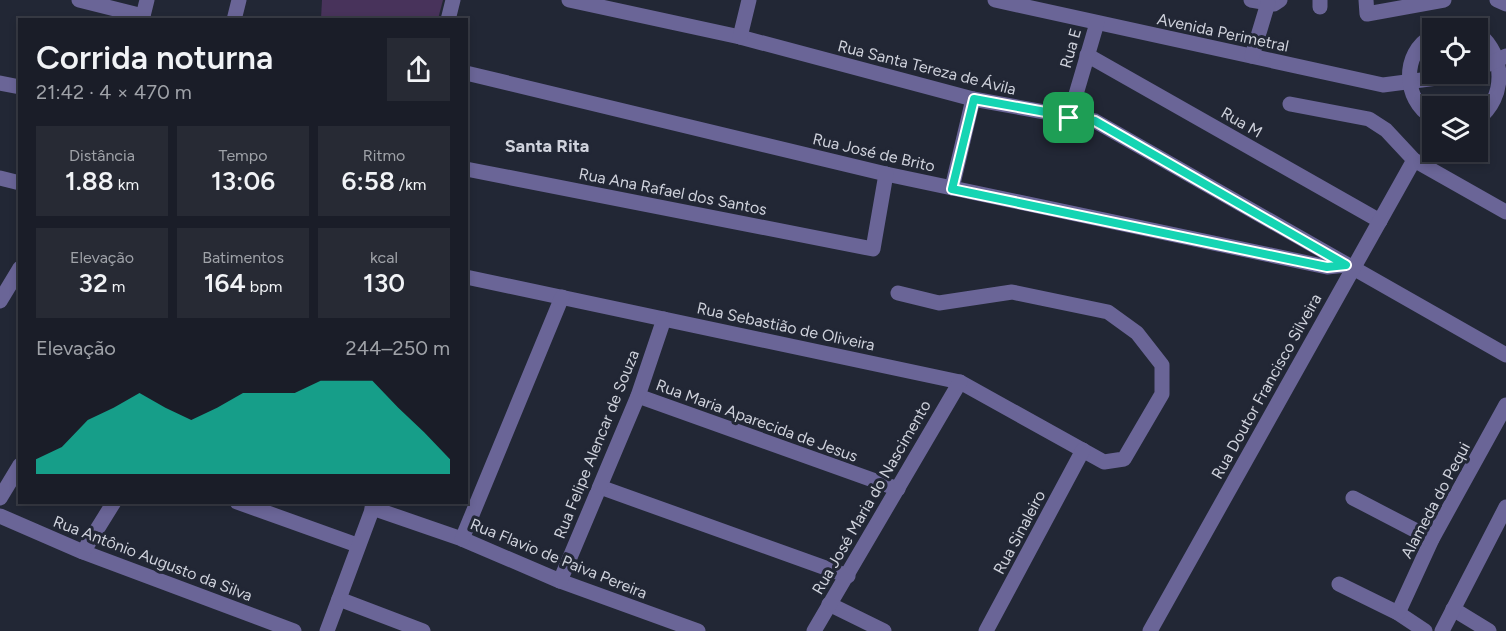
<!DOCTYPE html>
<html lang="pt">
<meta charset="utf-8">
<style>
body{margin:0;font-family:Figtree,sans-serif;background:#272a34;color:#f1f3f6;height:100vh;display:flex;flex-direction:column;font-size:22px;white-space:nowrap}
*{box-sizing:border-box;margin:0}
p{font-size:20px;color:#9fa2a8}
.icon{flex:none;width:33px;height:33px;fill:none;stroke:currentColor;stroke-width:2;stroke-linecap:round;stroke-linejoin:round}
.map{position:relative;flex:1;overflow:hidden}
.drawer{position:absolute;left:18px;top:18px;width:450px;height:486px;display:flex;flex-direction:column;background:#1a1d28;border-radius:0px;box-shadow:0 3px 9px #0003,0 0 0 2px #383b45}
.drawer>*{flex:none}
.buttons{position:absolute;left:1422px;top:18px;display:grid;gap:12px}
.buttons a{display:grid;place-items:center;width:66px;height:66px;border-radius:0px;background:#1a1d28;box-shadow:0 3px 9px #0003,0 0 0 2px #383b45;font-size:30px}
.pin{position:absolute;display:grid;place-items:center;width:51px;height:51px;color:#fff;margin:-26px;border-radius:12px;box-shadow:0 3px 9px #0006}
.round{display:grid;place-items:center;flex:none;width:63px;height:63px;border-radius:0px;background:#272a34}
.summary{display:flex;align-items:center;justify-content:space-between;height:102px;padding:0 18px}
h1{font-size:33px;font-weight:600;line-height:45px}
.metrics{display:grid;grid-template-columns:repeat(3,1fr);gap:9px;height:102px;padding:6px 18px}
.metrics div{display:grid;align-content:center;border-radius:0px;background:#272a34;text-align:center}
.metrics b{font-size:26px;font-weight:600}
.metrics small{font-size:16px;font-weight:400}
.metrics p{font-size:16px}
.chart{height:168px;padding:12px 18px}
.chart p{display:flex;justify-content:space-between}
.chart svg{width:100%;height:108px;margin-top:6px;fill:#15d5b3;opacity:.7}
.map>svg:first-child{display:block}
.green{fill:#48335b}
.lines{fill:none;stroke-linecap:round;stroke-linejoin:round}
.minor{stroke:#6a6597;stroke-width:15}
.route-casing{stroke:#fff;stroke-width:12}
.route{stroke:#15d5b3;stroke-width:8}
.labels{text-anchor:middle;stroke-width:6;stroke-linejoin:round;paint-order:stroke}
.street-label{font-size:16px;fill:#cfd2dc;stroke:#222735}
.neighbourhood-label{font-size:18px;font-weight:bold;fill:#cfd2dc;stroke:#222735}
</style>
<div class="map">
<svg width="1506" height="631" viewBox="0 0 1506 631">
<rect width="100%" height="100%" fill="#222735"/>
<path class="green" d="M322,0H443L438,19H321Z"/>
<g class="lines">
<g class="minor">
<path d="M79,0L143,16"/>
<path d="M569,0L740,37L973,99L1095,121L1506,355"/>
<path d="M995,0L1383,85L1468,74"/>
<path d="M1251,0L1274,4L1280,0"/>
<path d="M1366,0L1367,14L1444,0"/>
<path d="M1497,0L1506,4"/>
<path d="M1320,7V0"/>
<path d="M142,20L147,0"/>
<path d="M234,20L239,0"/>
<path d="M448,20L453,0"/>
<path d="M1478,33C1506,56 1506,97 1478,119"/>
<path d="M1432,36C1401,53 1403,100 1432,117"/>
<path d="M740,37L749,0"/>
<path d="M1087,55L1380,221"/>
<path d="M1252,56L1268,3"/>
<path d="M1478,69L1506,56"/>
<path d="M466,73L886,174L1327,267L1346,265"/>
<path d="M0,83L20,87"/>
<path d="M1290,104L1369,119L1386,130L1414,160L1506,212"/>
<path d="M1069,118L1097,23"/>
<path d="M466,169L873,249L886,174"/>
<path d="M0,178L20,183"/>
<path d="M952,188L973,99"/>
<path d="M466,277L960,382L1104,462L1124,459L1162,394V365L1137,333L1108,312L1012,292L939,303L898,293"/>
<path d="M0,301L20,268"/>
<path d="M638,396L898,489"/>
<path d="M600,487L848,576"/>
<path d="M0,498L20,465"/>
<path d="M1353,498L1432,539"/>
<path d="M237,502L357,545"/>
<path d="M372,508L462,539L560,581L698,631"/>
<path d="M0,516L83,552L294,631"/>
<path d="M462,539L562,297"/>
<path d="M83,552L114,502"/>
<path d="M560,581L638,396L664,319"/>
<path d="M1339,584L1398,613L1425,631"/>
<path d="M339,599L423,631"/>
<path d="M829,604L884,631"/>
<path d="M1453,609L1489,631"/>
<path d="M1398,613L1432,539L1506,405"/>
<path d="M327,631L375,502"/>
<path d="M814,631L960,382"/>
<path d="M986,631L1083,450"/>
<path d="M1150,631L1414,160"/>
<path d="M1442,631L1506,507"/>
</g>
</g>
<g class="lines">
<g class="route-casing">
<path id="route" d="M974,99L1095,121L1346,265L1327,267L952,189Z"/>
</g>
<use href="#route" class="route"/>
</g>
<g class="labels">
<g class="street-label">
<text transform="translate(1223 32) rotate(12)" y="6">Avenida Perimetral</text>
<text transform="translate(1070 48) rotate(-74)" y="6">Rua E</text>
<text transform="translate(927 67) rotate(14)" y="6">Rua Santa Tereza de Ávila</text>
<text transform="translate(1242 122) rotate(30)" y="6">Rua M</text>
<text transform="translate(874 152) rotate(13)" y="6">Rua José de Brito</text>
<text transform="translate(673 191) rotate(11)" y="6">Rua Ana Rafael dos Santos</text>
<text transform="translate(786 326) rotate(12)" y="6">Rua Sebastião de Oliveira</text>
<text transform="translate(1266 386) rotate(-61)" y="6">Rua Doutor Francisco Silveira</text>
<text transform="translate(757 420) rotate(20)" y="6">Rua Maria Aparecida de Jesus</text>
<text transform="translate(596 444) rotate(-68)" y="6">Rua Felipe Alencar de Souza</text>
<text transform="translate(871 497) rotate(-60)" y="6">Rua José Maria do Nascimento</text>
<text transform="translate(1435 500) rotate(-62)" y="6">Alameda do Pequi</text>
<text transform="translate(1019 532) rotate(-62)" y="6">Rua Sinaleiro</text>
<text transform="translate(153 558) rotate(21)" y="6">Rua Antônio Augusto da Silva</text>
<text transform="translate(559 558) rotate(22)" y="6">Rua Flavio de Paiva Pereira</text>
</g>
<g class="neighbourhood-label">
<text x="547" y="152">Santa Rita</text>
</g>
</g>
</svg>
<div class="buttons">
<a><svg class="icon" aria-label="locate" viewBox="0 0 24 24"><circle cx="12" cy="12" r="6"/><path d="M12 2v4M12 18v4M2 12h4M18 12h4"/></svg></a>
<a><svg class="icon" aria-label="layers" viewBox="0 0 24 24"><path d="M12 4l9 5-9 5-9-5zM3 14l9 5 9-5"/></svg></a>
</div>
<div class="pin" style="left:1069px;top:118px;background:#1e9e55"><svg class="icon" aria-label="arrive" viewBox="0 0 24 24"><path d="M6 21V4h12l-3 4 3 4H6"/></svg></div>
<section class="drawer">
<div class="summary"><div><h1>Corrida noturna</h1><p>21:42 · 4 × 470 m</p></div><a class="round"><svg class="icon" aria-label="share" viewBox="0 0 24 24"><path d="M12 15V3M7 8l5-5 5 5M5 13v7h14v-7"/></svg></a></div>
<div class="metrics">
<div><p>Distância</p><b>1.88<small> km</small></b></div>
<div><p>Tempo</p><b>13:06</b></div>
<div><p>Ritmo</p><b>6:58<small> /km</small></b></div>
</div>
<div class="metrics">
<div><p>Elevação</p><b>32<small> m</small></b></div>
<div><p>Batimentos</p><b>164<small> bpm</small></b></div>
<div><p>kcal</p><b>130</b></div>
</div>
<div class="chart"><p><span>Elevação</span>244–250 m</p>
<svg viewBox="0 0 160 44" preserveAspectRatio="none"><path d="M0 44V38L10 33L20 22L30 17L40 11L50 17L60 22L70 17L80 11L90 11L100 11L110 6L120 6L130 6L140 17L150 27L160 38V44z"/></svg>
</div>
</section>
</div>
